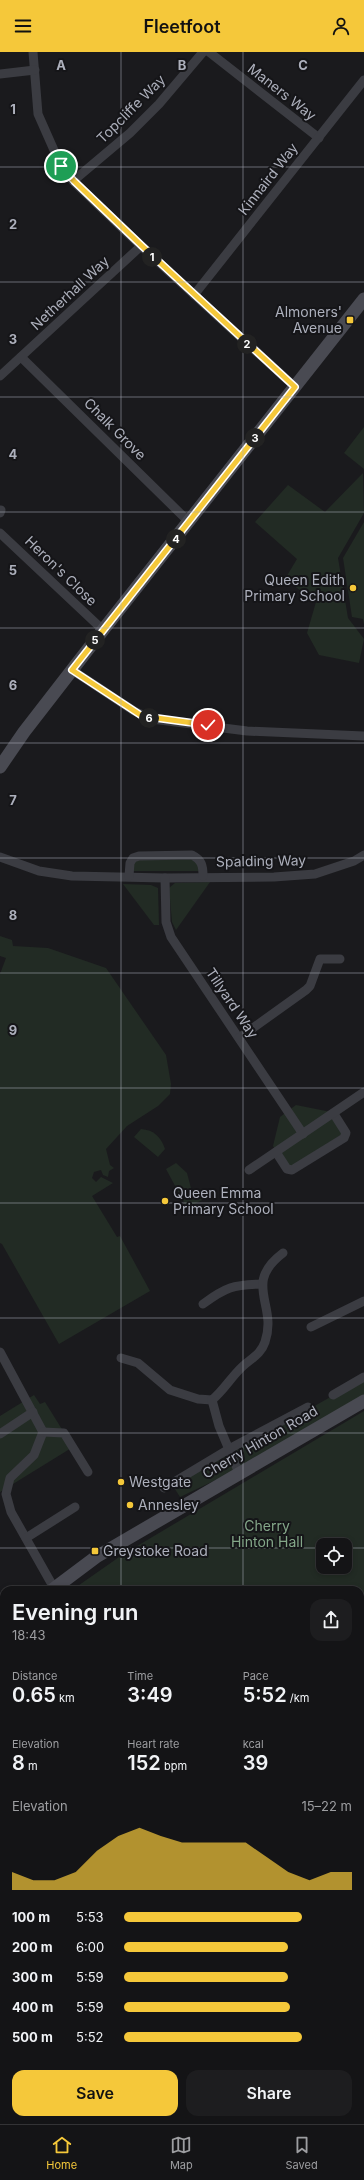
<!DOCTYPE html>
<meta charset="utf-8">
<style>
body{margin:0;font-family:Inter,sans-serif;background:#1d1d1f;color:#f1f3f6;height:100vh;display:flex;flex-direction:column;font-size:15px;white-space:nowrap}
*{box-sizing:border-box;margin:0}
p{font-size:13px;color:#9d9ea1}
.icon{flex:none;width:22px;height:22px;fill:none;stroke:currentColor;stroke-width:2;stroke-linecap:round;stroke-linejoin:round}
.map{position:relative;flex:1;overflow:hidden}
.side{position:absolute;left:0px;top:1534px;width:364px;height:538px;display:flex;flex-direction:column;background:#141416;border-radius:12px 12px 0 0;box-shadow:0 2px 6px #0003,0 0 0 1px #333335}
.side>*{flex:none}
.buttons{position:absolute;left:316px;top:1486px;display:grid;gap:8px}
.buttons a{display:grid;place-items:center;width:36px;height:36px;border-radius:8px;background:#141416;box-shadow:0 2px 6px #0003,0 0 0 1px #333335;font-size:20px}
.pin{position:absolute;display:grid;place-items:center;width:34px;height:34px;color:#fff;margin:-17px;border:2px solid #fff;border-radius:50%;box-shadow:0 1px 4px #0007}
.km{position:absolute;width:20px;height:20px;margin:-10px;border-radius:50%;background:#222;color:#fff;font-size:11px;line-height:20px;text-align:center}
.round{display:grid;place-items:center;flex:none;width:42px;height:42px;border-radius:12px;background:#1d1d1f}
.head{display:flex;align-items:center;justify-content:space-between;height:68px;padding:0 12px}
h1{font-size:22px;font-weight:600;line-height:30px}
.stats{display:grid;grid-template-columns:repeat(3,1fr);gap:6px;height:68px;padding:4px 12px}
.stats div{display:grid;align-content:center}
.stats b{font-size:20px;font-weight:600}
.stats small{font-size:11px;font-weight:400}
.stats p{font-size:11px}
.chart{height:112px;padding:8px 12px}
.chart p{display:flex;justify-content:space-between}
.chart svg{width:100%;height:72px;margin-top:4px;fill:#f5c83a;opacity:.7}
.primary-button{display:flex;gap:8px;margin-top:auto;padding:8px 12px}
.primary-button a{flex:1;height:46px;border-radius:12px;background:#f5c83a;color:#111;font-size:16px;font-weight:600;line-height:46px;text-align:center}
.primary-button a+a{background:#1d1d1f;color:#f1f3f6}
ul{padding:0 12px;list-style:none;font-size:13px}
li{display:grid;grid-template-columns:64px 48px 1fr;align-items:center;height:30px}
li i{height:10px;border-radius:5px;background:#f5c83a}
header{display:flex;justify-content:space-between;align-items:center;height:52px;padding:0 12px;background:#f5c83a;color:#111;font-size:18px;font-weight:600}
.menu{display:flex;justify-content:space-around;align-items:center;height:56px;border-top:1px solid #333335;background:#141416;font-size:11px;color:#9d9ea1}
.menu a{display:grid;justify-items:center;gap:2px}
.menu .on{color:#f5c83a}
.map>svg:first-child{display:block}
.green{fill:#222b24;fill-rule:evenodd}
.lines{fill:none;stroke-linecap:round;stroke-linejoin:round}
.stream{stroke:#303841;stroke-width:2.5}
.street{stroke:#3b3c42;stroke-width:9}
.secondary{stroke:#494a52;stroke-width:13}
.route-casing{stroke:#fff;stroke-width:8}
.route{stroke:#f5c83a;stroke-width:5}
.grid{fill:none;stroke:#adb0bc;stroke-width:1;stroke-opacity:0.55}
.poi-dot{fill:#f5c83a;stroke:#151518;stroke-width:1.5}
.labels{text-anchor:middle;stroke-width:4;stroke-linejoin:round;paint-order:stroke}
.street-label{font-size:14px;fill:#adb0bc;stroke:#151518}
.poi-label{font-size:14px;fill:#adb0bc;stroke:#151518;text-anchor:start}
.park-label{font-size:14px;fill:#84a789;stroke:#151518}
.grid-label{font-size:13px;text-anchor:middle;font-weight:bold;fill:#adb0bc;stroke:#151518;stroke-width:4;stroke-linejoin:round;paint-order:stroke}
</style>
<header><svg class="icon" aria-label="menu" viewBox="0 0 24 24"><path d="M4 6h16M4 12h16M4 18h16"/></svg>Fleetfoot<svg class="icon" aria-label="person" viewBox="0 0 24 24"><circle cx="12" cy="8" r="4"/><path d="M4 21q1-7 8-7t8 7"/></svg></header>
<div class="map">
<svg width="364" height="2072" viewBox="0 0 364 2072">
<rect width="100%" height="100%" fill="#1a1a1d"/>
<g class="green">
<path d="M364,375V417L344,401Z"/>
<path d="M363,421L364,461L338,506L348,566L364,587L359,611L319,603L307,581L316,550L285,527L297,507L255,470L288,433L325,460Z"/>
<path d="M364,470V573L363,567L352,565L343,506Z"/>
<path d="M187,806L198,810L199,819H133L134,809L140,807Z"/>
<path d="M210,830L176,878L172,870L169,836L175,831Z"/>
<path d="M123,832L151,833L158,836L159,873H154Z"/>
<path d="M0,884L12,888L13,894L48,896L106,916L166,1003L171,1032L170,1042L158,1054L127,1074L106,1097L110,1113L114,1116L109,1119L108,1125L103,1123L101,1118L94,1120L92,1126L96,1130L101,1125L113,1131L92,1144L117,1185L120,1184L150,1239L59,1292L2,1192L0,1191V922L6,906L0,904Z"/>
<path d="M296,1053L331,1060L346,1080L287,1117L273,1094L280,1065Z"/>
<path d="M141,1077C154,1078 161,1085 165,1097L158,1105L134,1085Z"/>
<path d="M176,1111L187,1121L192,1140L201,1141L202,1148L187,1156L166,1117Z"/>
<path d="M364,1326V1344L245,1414L180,1445L173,1434Z"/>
<path d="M34,1343L40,1352L45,1350L73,1395L0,1440V1364Z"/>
<path d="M364,1359V1787L360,1788V1538H72L122,1503ZM323,1493H345V1515H323Z"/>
<path d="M4,1589V1667L0,1666V1592Z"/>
<rect x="360" y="1808" width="4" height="183"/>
</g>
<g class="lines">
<g class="stream">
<path d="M362,1790H364"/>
<path d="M0,1842L4,1837"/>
<path d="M360,2001H364"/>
</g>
<g class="street">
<path d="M33,0L38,62L61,114L73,129L141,194L295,335"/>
<path d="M209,0L319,86"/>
<path d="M0,22L35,18"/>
<path d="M73,129L130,81L159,52L203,0"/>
<path d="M194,243L364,28"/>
<path d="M21,305L189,470"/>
<path d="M0,324L141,194"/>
<path d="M0,461L1,458"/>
<path d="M0,481L103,578"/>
<path d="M72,618L134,659L152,667L247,679L364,684"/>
<path d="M0,805L39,819L72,824L165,826L274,825L315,822L354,809L364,803"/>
<path d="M129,824L130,811L133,806L139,804L192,803C202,808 203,814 203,824"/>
<path d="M165,826L166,870L171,885L303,1082"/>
<path d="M239,986L306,938L310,934L320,907H340"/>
<path d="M276,1100L287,1117L292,1118L344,1086L346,1081L334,1062"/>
<path d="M249,1118L364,1040"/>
<path d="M203,1252C226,1235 233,1233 261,1232"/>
<path d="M311,1275L364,1249"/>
<path d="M0,1300L43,1380L34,1403L10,1426L6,1442L11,1460L54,1536"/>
<path d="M121,1306L138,1311L170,1338L198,1347L212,1348"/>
<path d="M333,1343L364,1325"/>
<path d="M43,1380L64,1381L88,1420"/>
<path d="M0,1382L33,1360"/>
<path d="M239,1421L219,1374L212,1348C224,1338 231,1325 243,1314C252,1306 261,1302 265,1290C278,1252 242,1232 283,1201"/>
<path d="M164,1436L229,1397L308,1355"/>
<path d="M26,1486L75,1455"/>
<path d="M0,1745L4,1740"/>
<path d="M0,1872L4,1870"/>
<path d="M0,1987L4,1988"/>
<path d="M91,2068L94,2072"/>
<path d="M168,2068L172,2072"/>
<path d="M144,2072L149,2068"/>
<path d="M329,2072V2068"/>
</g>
<g class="secondary">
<path d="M0,715L24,680L103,578L364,247"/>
<path d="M52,1538L96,1505L364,1349"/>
<path d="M0,1579L4,1576"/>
</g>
</g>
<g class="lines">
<g class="route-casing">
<path id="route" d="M61,114L74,129L142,194L295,335L72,618L142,664L208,673"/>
</g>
<use href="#route" class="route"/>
</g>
<path class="grid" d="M121,0V1538M243,0V1538M0,115H364M0,230H364M0,345H364M0,460H364M0,576H364M0,691H364M0,806H364M0,921H364M0,1036H364M0,1151H364M0,1266H364M0,1381H364M0,1496H323M345,1496H364M0,1612H4M360,1612H364M0,1727H4M360,1727H364M0,1842H4M360,1842H364M0,1957H4M360,1957H364M121,2068V2072M243,2068V2072"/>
<g class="poi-dot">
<rect x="346" y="264" width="8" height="8" rx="2"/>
<circle cx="353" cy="536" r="4"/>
<circle cx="165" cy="1149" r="4"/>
<circle cx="121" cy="1430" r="4"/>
<circle cx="130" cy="1453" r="4"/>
<rect x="91" y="1495" width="8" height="8" rx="2"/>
</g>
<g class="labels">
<g class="street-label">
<text transform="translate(282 40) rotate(38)" y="5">Maners Way</text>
<text transform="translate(131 57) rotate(-45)" y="5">Topcliffe Way</text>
<text transform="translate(268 127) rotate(-52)" y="5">Kinnaird Way</text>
<text transform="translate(70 241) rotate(-43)" y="5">Netherhall Way</text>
<text transform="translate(115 377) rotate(45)" y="5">Chalk Grove</text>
<text transform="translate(61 519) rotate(44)" y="5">Heron's Close</text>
<text transform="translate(261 809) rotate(-1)" y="5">Spalding Way</text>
<text transform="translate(232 951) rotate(56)" y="5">Tillyard Way</text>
<text transform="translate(260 1390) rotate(-30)" y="5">Cherry Hinton Road</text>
</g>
<g class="poi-label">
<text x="342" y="265" text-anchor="end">Almoners'<tspan x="342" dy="16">Avenue</tspan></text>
<text x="345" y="533" text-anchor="end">Queen Edith<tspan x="345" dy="16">Primary School</tspan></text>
<text x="173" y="1146">Queen Emma<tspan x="173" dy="16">Primary School</tspan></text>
<text x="129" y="1435">Westgate</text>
<text x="138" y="1458">Annesley</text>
<text x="103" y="1504">Greystoke Road</text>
</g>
<g class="park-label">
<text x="267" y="1479">Cherry<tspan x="267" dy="16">Hinton Hall</tspan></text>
</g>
</g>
<g class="grid-label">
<text x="61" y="18">A</text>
<text x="182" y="18">B</text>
<text x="303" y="18">C</text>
<text x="13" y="62">1</text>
<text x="13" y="177">2</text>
<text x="13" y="292">3</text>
<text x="13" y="407">4</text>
<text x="13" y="523">5</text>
<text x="13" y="638">6</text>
<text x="13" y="753">7</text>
<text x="13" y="868">8</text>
<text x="13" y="983">9</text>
</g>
</svg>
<div class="buttons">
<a><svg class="icon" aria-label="locate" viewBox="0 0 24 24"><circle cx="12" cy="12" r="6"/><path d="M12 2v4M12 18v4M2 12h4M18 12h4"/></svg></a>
</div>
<div class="pin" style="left:61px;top:114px;background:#1e9e55"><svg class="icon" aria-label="arrive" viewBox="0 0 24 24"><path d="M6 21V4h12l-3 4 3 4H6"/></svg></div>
<div class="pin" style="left:208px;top:673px;background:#d93025"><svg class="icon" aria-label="check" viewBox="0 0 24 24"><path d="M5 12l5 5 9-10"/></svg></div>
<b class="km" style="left:152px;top:205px">1</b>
<b class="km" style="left:247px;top:292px">2</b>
<b class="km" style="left:255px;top:386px">3</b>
<b class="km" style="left:176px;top:487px">4</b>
<b class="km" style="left:95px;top:588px">5</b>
<b class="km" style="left:149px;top:666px">6</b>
<section class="side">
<div class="head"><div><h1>Evening run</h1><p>18:43</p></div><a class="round"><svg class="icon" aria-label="share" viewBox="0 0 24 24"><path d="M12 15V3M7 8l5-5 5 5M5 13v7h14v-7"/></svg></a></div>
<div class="stats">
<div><p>Distance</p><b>0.65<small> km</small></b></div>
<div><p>Time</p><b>3:49</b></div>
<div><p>Pace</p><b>5:52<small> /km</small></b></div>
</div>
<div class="stats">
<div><p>Elevation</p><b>8<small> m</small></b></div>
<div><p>Heart rate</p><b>152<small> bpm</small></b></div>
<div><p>kcal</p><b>39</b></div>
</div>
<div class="chart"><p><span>Elevation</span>15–22 m</p>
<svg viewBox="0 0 160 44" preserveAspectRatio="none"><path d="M0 44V33L10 38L20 38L30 33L40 20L50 11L60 6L70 11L80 15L90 15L100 15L110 15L120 24L130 33L140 38L150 33L160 33V44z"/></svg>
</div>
<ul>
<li><b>100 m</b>5:53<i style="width:78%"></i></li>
<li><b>200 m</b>6:00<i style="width:72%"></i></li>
<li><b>300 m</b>5:59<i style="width:72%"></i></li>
<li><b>400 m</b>5:59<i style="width:73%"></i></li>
<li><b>500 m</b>5:52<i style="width:78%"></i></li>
</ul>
<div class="primary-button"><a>Save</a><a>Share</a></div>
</section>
</div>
<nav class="menu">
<a class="on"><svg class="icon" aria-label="home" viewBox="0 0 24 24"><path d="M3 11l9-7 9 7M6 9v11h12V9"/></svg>Home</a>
<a><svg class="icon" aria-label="map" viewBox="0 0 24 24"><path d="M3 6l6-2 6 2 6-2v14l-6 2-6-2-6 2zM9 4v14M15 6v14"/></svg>Map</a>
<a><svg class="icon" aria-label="saved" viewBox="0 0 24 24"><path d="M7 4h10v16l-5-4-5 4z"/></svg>Saved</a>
</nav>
